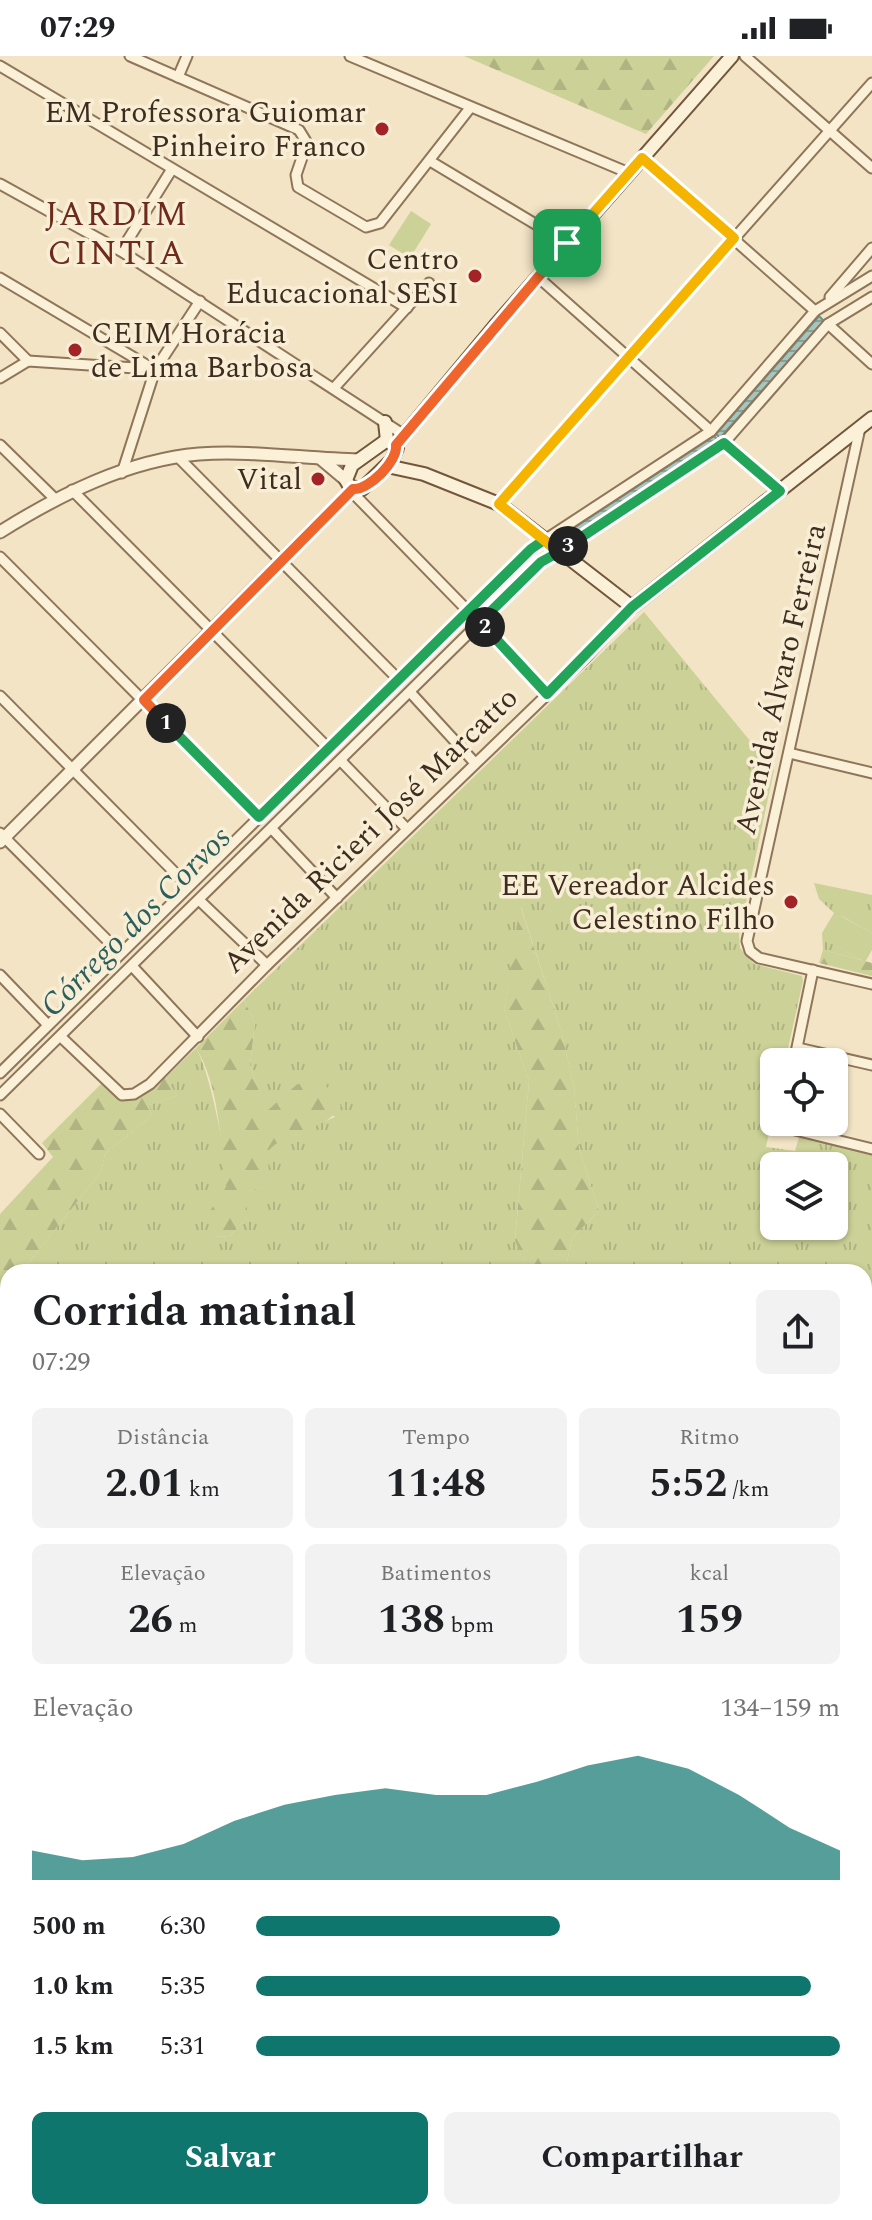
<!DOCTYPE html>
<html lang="pt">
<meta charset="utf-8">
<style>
body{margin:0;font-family:Spectral,serif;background:#f2f2f2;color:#202124;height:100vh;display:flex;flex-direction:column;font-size:30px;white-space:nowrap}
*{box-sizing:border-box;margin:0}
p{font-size:26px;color:#757577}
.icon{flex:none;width:44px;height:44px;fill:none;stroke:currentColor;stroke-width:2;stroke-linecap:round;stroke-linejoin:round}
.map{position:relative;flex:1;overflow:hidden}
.side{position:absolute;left:0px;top:1208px;width:872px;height:956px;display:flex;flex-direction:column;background:#fff;border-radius:24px 24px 0 0;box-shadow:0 2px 6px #0004}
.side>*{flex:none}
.buttons{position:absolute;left:760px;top:992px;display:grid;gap:16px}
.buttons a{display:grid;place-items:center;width:88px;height:88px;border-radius:12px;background:#fff;box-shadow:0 2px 6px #0004;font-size:40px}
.pin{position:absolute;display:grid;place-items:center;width:68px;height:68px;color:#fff;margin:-34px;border-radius:16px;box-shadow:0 4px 12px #0006}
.km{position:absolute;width:40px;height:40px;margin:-20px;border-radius:50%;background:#222;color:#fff;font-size:22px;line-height:40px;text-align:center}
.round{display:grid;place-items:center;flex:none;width:84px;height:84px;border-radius:12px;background:#f2f2f2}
.summary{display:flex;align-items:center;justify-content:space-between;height:136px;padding:0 32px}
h1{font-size:44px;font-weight:700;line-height:60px}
.stats{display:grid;grid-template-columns:repeat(3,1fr);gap:12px;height:136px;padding:8px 32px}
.stats div{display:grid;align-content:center;border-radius:12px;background:#f2f2f2;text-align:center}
.stats b{font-size:40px;font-weight:700}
.stats small{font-size:22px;font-weight:400}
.stats p{font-size:22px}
.chart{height:224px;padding:16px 32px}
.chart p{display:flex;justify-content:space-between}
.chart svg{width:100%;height:144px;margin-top:8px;fill:#0f766e;opacity:.7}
.button{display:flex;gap:16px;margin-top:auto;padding:16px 32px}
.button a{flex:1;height:92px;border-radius:12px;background:#0f766e;color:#fff;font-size:32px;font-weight:700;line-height:92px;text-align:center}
.button a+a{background:#f2f2f2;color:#202124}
ul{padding:0 32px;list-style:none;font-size:26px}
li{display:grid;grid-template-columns:128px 96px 1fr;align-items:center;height:60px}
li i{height:20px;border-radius:10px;background:#0f766e}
.status{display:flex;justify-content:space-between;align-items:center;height:56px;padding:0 40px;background:#fff;direction:ltr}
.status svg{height:22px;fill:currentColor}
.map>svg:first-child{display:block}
.farmland{fill:url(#farmland-dots)}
.grass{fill:url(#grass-tufts);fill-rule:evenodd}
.forest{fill:url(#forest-firs)}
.garden{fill:#cbd197}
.water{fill:url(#water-rules);stroke:#6c948a;stroke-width:2}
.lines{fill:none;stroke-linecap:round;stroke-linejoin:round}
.minor-casing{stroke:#8f7559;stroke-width:13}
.tertiary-casing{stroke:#8f7559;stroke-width:15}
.secondary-casing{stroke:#71563c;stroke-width:16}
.minor{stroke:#fbf1d9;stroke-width:9}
.tertiary{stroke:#fbf1d9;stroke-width:11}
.secondary{stroke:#fbf1d9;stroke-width:12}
.split-1-casing{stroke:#fff;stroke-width:16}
.split-2-casing{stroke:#fff;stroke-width:16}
.split-3-casing{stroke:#fff;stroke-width:16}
.split-4-casing{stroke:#fff;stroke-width:16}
.split-1{stroke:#f0652b;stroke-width:10}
.split-2{stroke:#22a559;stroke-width:10}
.split-3{stroke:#22a559;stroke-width:10}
.split-4{stroke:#f5b400;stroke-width:10}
.poi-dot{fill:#a32426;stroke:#f8eed5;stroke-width:3}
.labels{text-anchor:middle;stroke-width:7;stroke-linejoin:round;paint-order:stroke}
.poi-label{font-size:30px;fill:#3e2d1e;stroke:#f8eed5;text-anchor:end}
.street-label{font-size:30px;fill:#3e2d1e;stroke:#f8eed5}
.water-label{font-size:32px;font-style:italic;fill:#2c5f5b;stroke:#f8eed5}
.quarter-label{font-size:34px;letter-spacing:2px;fill:#6e2a1a;stroke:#f8eed5}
</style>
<div class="status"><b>07:29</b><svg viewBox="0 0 49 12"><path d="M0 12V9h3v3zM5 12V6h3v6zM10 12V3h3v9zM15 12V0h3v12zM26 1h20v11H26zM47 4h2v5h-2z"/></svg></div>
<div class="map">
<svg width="872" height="2164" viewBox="0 0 872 2164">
<defs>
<pattern id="farmland-dots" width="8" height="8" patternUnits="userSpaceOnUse" patternTransform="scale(2)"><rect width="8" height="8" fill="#e8dfb1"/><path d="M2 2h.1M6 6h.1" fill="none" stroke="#c8c098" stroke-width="1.8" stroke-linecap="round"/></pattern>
<pattern id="grass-tufts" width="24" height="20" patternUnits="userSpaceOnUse" patternTransform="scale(2)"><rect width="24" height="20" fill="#cbd197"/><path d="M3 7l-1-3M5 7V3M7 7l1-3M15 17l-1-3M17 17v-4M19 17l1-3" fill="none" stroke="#afb482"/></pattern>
<pattern id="forest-firs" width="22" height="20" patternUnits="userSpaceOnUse" patternTransform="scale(2)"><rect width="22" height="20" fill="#cbd197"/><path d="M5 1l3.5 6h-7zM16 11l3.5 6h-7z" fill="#afb482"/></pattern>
<pattern id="water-rules" width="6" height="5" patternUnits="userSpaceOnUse" patternTransform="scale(2)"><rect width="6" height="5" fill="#a7c5bc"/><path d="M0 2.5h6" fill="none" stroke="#89a098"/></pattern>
</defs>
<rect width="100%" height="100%" fill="#f2e4c5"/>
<path class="farmland" d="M678,2156H819L821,2164H680Z"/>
<g class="grass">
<path d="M644,556L774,714L739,879L740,892L754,908L802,920L803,925L785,1006H774V1056L766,1091L795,1095L799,1081L872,1098V2164H827L825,2156H864V1216H565L572,1182L599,1155L579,1093L574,1031L561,974L521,851L504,953L529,1025L515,1183L527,1216H21L101,1116L105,1098L151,1060L149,1049L177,1040L166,1021L196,992C210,1016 228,1103 226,1132C225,1147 218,1165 214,1181L230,1180L247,1162V1136L268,1128L267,1095L277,1085L335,1061L296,1029L266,1057L250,1009L255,967L244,944ZM774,1110H834V1170H774Z"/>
<path d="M814,827L872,839V877L842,860L828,885L861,904L823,894L822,877L834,857L819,843Z"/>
<path d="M8,1226V2099L0,2101V1230Z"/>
<path d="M246,2156H578L582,2164H246Z"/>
</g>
<g class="forest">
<path d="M464,0H714L646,78Z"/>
<path d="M520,849L561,974L574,1031L579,1093L599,1155L572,1182L565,1216H527L515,1184L529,1025L504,953Z"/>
<path d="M823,894L872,907V920L819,907Z"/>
<path d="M244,944L255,967L250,1009L266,1056L296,1029L318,1019L341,1050C326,1075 287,1074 268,1095L269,1128L247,1136V1162L230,1180L214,1181L208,1158L226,1131C220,1086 220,1031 196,992Z"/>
<path d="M166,1021L177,1040L149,1049L151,1060L105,1098L101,1116L21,1216H8V1228L0,1235V1158L53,1101L42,1087L101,1028L125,1044L137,1040Z"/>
<path d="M8,2099V2156H128L134,2159L150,2156L154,2164H0V2101Z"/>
</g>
<g class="garden">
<path d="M411,155L431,168L410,202L389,189Z"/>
<path d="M841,860L872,877V894L865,906L827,885Z"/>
</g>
<g class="water">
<path d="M819,260L824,265L720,382L716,378Z"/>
<path d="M714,380L718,384L707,393L565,485L560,481Z"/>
</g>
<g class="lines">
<g class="minor-casing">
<g id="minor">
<path d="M130,0L299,74L307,87L296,119L298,131L366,171L380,167L470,52"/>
<path d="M350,0L629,117"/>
<path d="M745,0L872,112"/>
<path d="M0,10L407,252"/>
<path d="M178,21L187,0"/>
<path d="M642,102L815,255"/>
<path d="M430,105L567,187"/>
<path d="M0,128L121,195L404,379"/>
<path d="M121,195L172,113"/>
<path d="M538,221L711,375"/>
<path d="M0,222L155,314"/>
<path d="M830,241L872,192"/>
<path d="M828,268L872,308"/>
<path d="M0,277L28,305"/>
<path d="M0,322L28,305L151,313"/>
<path d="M334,332L429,227"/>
<path d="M860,372L747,885L750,895L759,902L872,928"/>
<path d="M724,387L780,435"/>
<path d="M0,389L54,442"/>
<path d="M178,401L399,624"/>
<path d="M122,417L155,314L200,245"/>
<path d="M72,434L328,692"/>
<path d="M351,435L468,555"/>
<path d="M499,448L872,27"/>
<path d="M0,501L259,761"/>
<path d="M480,566L547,638"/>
<path d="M410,636L475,707"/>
<path d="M0,640L188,830"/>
<path d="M789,697L872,717"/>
<path d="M341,705L407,773"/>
<path d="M272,773L337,842"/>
<path d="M0,777L120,897"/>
<path d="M199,844L267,909"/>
<path d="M132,910L198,981"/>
<path d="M0,919L48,969"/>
<path d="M61,981L122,1039L134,1038L150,1028L267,909L586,601L632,551"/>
<path d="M798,992L872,1009"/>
<path d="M794,1006L813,914"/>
<path d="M0,1017L531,493L711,375L815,255L872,220"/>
<path d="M0,1039L541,506L724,387L828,268L872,241"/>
<path d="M0,1058L39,1098"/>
<path d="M781,1066L787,1072L872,1093"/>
<path d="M822,2156L824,2164"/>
</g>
</g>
<g class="tertiary-casing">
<g id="tertiary">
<path d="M321,403L346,424"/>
<path d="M0,476C59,439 128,404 199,398C251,394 307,403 359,404"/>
<path d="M0,786L353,433"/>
</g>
</g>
<g class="secondary-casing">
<g id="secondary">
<path d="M385,366L387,384"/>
<path d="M387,384L397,392L392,404L362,433L350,431L346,424L352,409Z"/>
<path d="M396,389L495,270L732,0"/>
<path d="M387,410L424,418L499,448L632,551L872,362"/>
</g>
</g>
<use href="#minor" class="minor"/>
<use href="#tertiary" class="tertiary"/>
<use href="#secondary" class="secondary"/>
</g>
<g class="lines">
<g class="split-1-casing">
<path id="split-1" d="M166,667L144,644L353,433C369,434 398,405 396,389L567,187"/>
</g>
<g class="split-2-casing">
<path id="split-2" d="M166,667L259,761L531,493L544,484L559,496L541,506L480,566L485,571"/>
</g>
<g class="split-3-casing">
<path id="split-3" d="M485,571L547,638L632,551L780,435L724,387L568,490"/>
</g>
<g class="split-4-casing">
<path id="split-4" d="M567,187L642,102L734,182L499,448L559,496L568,490"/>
</g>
<use href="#split-1" class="split-1"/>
<use href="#split-2" class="split-2"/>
<use href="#split-3" class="split-3"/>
<use href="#split-4" class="split-4"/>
</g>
<g class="poi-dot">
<circle cx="382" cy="73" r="8"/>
<circle cx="475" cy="220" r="8"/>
<circle cx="75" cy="294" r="8"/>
<circle cx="318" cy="423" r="8"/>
<circle cx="791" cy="846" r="8"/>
</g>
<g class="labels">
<g class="poi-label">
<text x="366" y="66">EM Professora Guiomar<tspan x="366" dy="34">Pinheiro Franco</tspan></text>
<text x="459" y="213">Centro<tspan x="459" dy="34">Educacional SESI</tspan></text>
<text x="91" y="287" text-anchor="start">CEIM Horácia<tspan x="91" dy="34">de Lima Barbosa</tspan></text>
<text x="302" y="433">Vital</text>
<text x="775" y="839">EE Vereador Alcides<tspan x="775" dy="34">Celestino Filho</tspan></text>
</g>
<g class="street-label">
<text transform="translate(780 623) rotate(-77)" y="10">Avenida Álvaro Ferreira</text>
<text transform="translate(370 774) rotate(-44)" y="10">Avenida Ricieri José Marcatto</text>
</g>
<g class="water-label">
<text transform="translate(135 865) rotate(-45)" y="11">Córrego dos Corvos</text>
</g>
<g class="quarter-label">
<text x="117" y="169">JARDIM<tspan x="117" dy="39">CINTIA</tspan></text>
</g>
</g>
</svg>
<div class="buttons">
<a><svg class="icon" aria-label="locate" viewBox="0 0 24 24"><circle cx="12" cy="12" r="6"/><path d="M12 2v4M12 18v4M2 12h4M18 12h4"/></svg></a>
<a><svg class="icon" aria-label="layers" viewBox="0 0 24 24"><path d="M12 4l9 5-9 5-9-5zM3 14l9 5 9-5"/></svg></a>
</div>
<div class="pin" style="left:567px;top:187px;background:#1e9e55"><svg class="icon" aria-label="arrive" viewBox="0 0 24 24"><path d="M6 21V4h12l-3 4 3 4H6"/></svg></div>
<b class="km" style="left:166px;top:667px">1</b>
<b class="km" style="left:485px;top:571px">2</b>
<b class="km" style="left:568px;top:490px">3</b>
<section class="side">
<div class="summary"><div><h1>Corrida matinal</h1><p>07:29</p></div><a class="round"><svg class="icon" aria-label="share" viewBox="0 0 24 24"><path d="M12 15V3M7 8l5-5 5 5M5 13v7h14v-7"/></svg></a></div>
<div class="stats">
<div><p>Distância</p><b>2.01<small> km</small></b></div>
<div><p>Tempo</p><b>11:48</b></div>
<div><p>Ritmo</p><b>5:52<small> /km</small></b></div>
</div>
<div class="stats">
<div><p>Elevação</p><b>26<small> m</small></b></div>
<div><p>Batimentos</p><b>138<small> bpm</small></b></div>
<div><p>kcal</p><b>159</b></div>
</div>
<div class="chart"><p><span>Elevação</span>134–159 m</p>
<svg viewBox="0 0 160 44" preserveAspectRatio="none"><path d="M0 44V35L10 38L20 37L30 33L40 26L50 21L60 18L70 16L80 18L90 18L100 14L110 9L120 6L130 10L140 18L150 28L160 35V44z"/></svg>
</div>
<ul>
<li><b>500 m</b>6:30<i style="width:52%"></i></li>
<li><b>1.0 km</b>5:35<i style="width:95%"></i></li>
<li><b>1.5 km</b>5:31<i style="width:100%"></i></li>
</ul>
<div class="button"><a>Salvar</a><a>Compartilhar</a></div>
</section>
</div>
